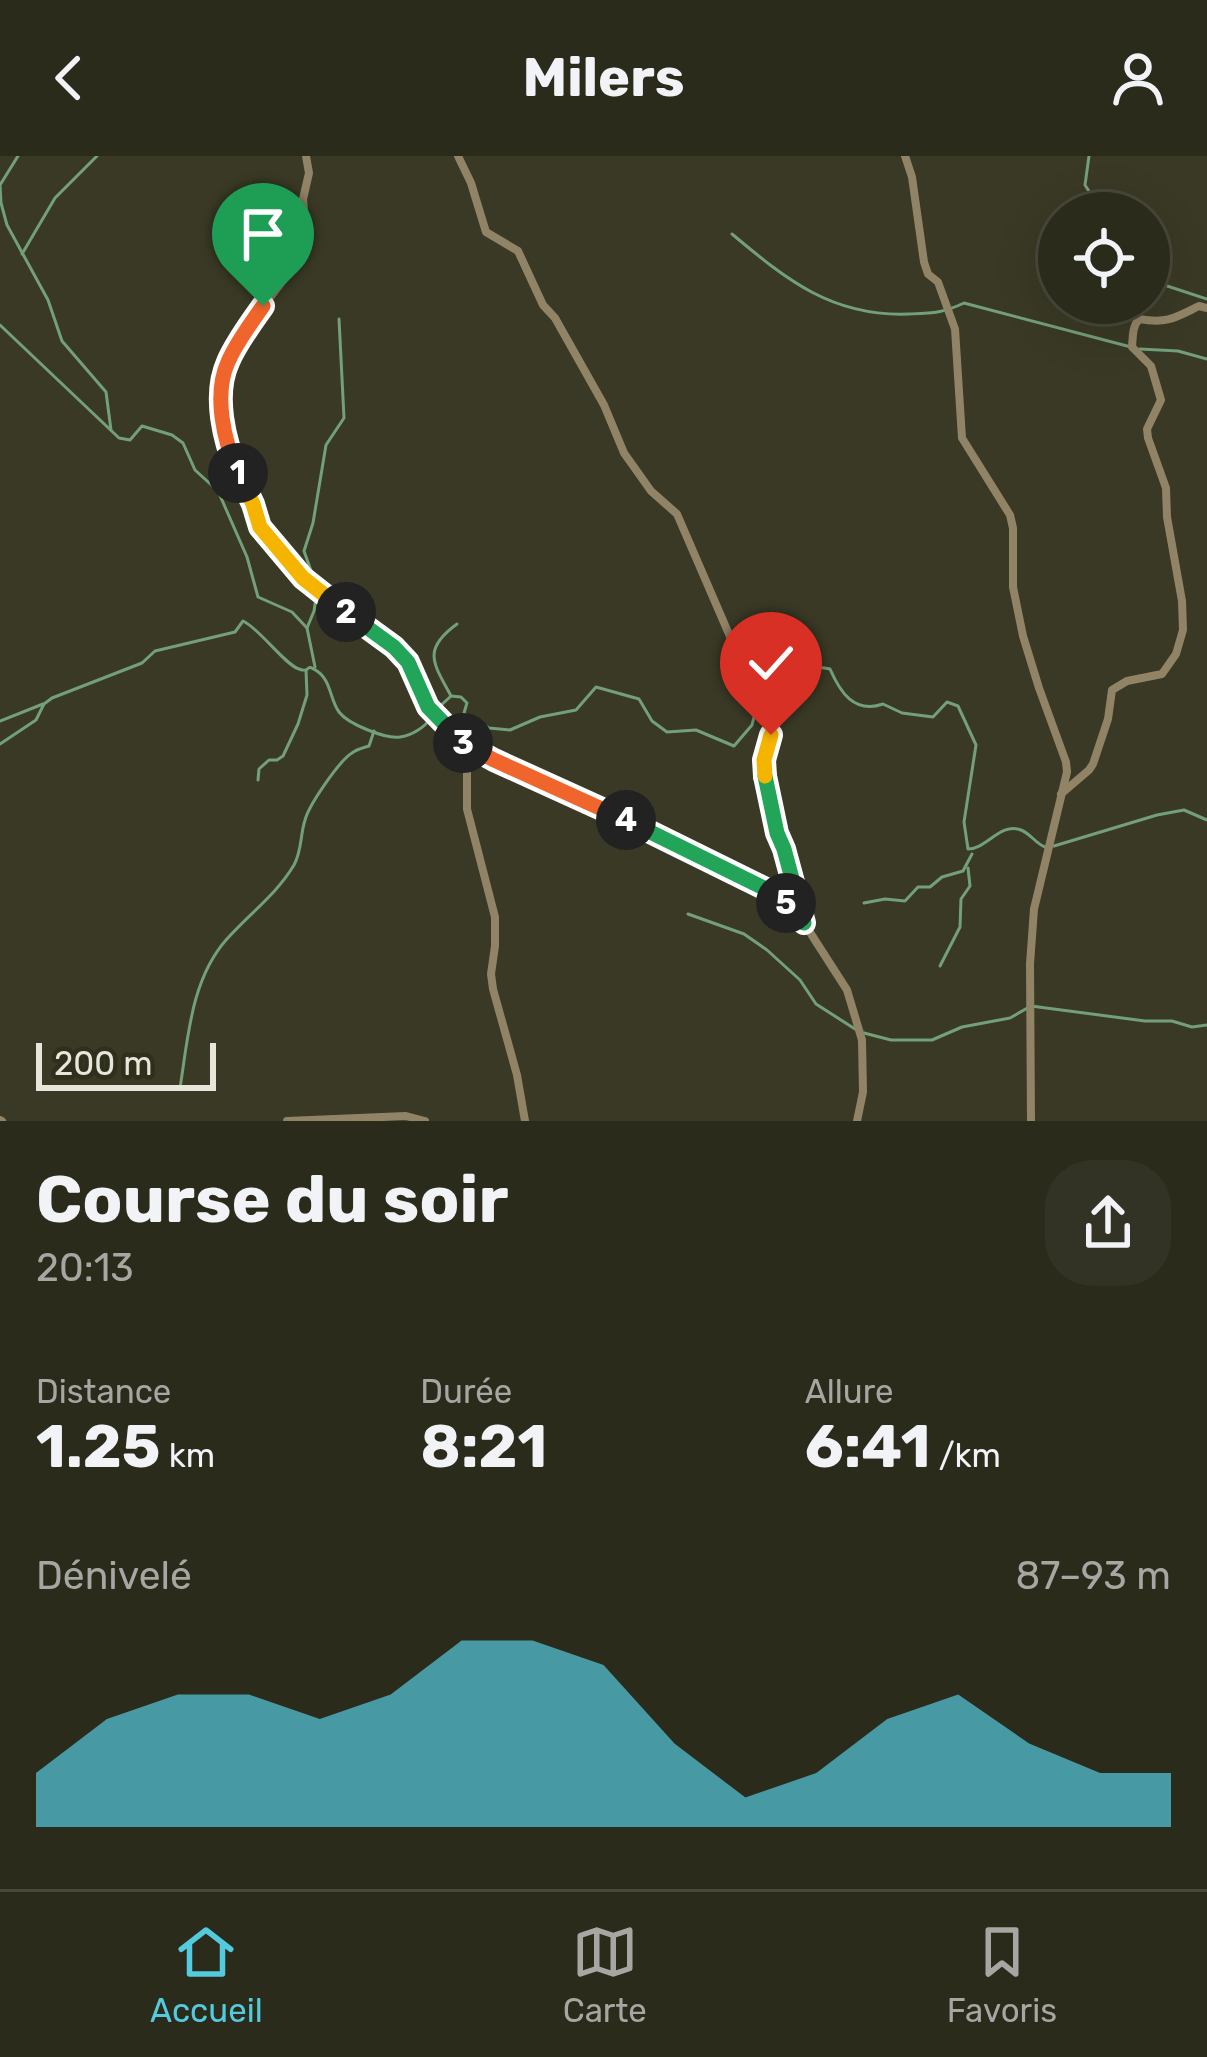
<!DOCTYPE html>
<html lang="fr">
<meta charset="utf-8">
<style>
body{margin:0;font-family:Rubik,sans-serif;background:#333325;color:#f1f3f6;height:100vh;display:flex;flex-direction:column;font-size:45px;white-space:nowrap}
*{box-sizing:border-box;margin:0}
p{font-size:39px;color:#a6a7a3}
.icon{flex:none;width:66px;height:66px;fill:none;stroke:currentColor;stroke-width:2;stroke-linecap:round;stroke-linejoin:round}
.map{position:relative;height:965px;overflow:hidden}
.sheet{display:flex;flex-direction:column;background:#2b2b1c;flex:1}
.sheet>*{flex:none}
.fabs{position:absolute;left:1038px;top:36px;display:grid;gap:24px}
.fabs a{display:grid;place-items:center;width:132px;height:132px;border-radius:50%;background:#2b2b1c;box-shadow:0 12px 48px #0002,0 0 0 3px #47473b;font-size:60px}
.scale{position:absolute;left:36px;bottom:30px;width:180px;box-sizing:border-box;padding-left:12px;border:6px solid #e6e6da;border-top:0;font-size:33px;line-height:42px;white-space:nowrap;color:#e6e6da;-webkit-text-stroke:9px #2f2f1c;paint-order:stroke}
.pin{position:absolute;display:grid;place-items:center;width:102px;height:102px;color:#fff;margin:-123px -51px;border-radius:50% 50% 50% 0;rotate:-45deg;box-shadow:0 0 12px #0007}
.pin .icon{rotate:45deg}
.km{position:absolute;width:60px;height:60px;margin:-30px;border-radius:50%;background:#222;color:#fff;font-size:33px;line-height:60px;text-align:center}
.round{display:grid;place-items:center;flex:none;width:126px;height:126px;border-radius:48px;background:#333325}
.head{display:flex;align-items:center;justify-content:space-between;height:204px;padding:0 36px}
h1{font-size:66px;font-weight:700;line-height:90px}
.metrics{display:grid;grid-template-columns:repeat(3,1fr);gap:18px;height:204px;padding:12px 36px}
.metrics div{display:grid;align-content:center}
.metrics b{font-size:60px;font-weight:700}
.metrics small{font-size:33px;font-weight:400}
.metrics p{font-size:33px}
.chart{height:336px;padding:24px 36px}
.chart p{display:flex;justify-content:space-between}
.chart svg{width:100%;height:216px;margin-top:12px;fill:#54cade;opacity:.7}
header{display:flex;justify-content:space-between;align-items:center;height:156px;padding:0 36px;background:#2b2b1c;font-size:54px;font-weight:700}
.menu{display:flex;justify-content:space-around;align-items:center;height:168px;border-top:3px solid #47473b;background:#2b2b1c;font-size:33px;color:#a6a7a3}
.menu a{display:grid;justify-items:center;gap:6px}
.menu .active{color:#54cade}
.map>svg:first-child{display:block}
.lines{fill:none;stroke-linecap:round;stroke-linejoin:round}
.stream{stroke:#739f79;stroke-width:3}
.minor{stroke:#918466;stroke-width:8}
.split-1-casing{stroke:#fff;stroke-width:24}
.split-2-casing{stroke:#fff;stroke-width:24}
.split-3-casing{stroke:#fff;stroke-width:24}
.split-4-casing{stroke:#fff;stroke-width:24}
.split-5-casing{stroke:#fff;stroke-width:24}
.split-6-casing{stroke:#fff;stroke-width:24}
.split-7-casing{stroke:#fff;stroke-width:24}
.split-1{stroke:#f0652b;stroke-width:15}
.split-2{stroke:#f5b400;stroke-width:15}
.split-3{stroke:#22a559;stroke-width:15}
.split-4{stroke:#f0652b;stroke-width:15}
.split-5{stroke:#22a559;stroke-width:15}
.split-6{stroke:#22a559;stroke-width:15}
.split-7{stroke:#f5b400;stroke-width:15}
</style>
<header><svg class="icon" aria-label="back" viewBox="0 0 24 24"><path d="M15 5l-7 7 7 7"/></svg>Milers<svg class="icon" aria-label="person" viewBox="0 0 24 24"><circle cx="12" cy="8" r="4"/><path d="M4 21q1-7 8-7t8 7"/></svg></header>
<div class="map">
<svg width="1207" height="965" viewBox="0 0 1207 965">
<rect width="100%" height="100%" fill="#393925"/>
<g class="lines">
<g class="stream">
<path d="M18,0L0,29L1,47L7,69L48,144L62,185L106,236L111,274"/>
<path d="M1089,0L1085,29L1103,57"/>
<path d="M732,78C788,125 833,161 909,158C933,157 943,157 964,147L1131,191"/>
<path d="M22,98L55,42L97,0"/>
<path d="M1149,124L1207,143"/>
<path d="M0,169L119,282L130,284L142,270L172,279L183,287L195,314L218,335L247,401L258,441L292,456L307,472L315,511"/>
<path d="M1140,193L1178,195L1207,203"/>
<path d="M315,426L304,395L313,367L326,289L344,262L339,163"/>
<path d="M307,472L314,455L317,436"/>
<path d="M451,540C434,508 421,494 457,468"/>
<path d="M756,551L759,548C768,548 774,557 783,555C786,530 802,505 830,513C840,536 854,558 883,548L902,557L933,561L947,546L958,550L976,589L964,666L968,693C987,693 1000,666 1021,674C1031,678 1035,687 1045,691"/>
<path d="M437,553L451,540L461,541L467,547L464,557L466,559L489,572L510,574L540,561L576,554L596,531L639,543L652,565L667,576L696,574L734,590L752,569L754,561"/>
<path d="M0,565L43,548"/>
<path d="M0,588L36,564L44,548L52,542L142,507L155,495L235,476L243,465C259,472 285,509 299,513C313,518 303,506 317,515C331,524 330,544 339,556C348,568 385,583 400,581C411,580 425,571 431,562"/>
<path d="M258,624L259,613L269,604H277L283,600L298,568L307,539L306,514"/>
<path d="M1054,690L1157,659L1184,654L1207,664"/>
<path d="M864,747L885,743L905,745L918,731H930L942,721L963,715L972,698"/>
<path d="M688,758L744,778L767,794L800,824L816,848L855,873"/>
<path d="M940,810L960,771L961,743L970,730L968,712"/>
<path d="M864,877L891,884H932L962,871L1010,862L1031,850L1145,865H1172L1192,871L1207,869"/>
<path d="M180,932C188,882 191,824 226,784C249,758 276,739 294,709C302,694 300,680 305,664C309,649 339,605 352,597C357,593 363,592 369,590L374,575"/>
</g>
<g class="minor">
<path d="M306,0L309,17L303,43L304,55L295,109L254,162L226,208L222,253L227,287L260,371L303,421L408,505L428,552L462,586L467,610V653L495,761V790L491,818L493,833L517,919L525,965"/>
<path d="M458,0L471,27L486,76L518,95L543,149L555,162L604,249L624,297L651,335L677,358L741,506L745,545L770,571L771,579L764,604L765,617L777,677L785,693L804,767L847,834L862,884L863,936L857,965"/>
<path d="M905,0L912,21L924,106L928,118L938,126L955,173L962,282L1010,359L1013,372V431L1023,480L1039,532L1066,606L1067,616L1034,753L1030,808L1031,965"/>
<path d="M462,586L494,604L570,636L770,735L783,744L803,766"/>
<path d="M1061,638L1089,614L1093,608L1108,563L1112,534L1127,525L1162,518L1176,498L1183,474L1182,445L1167,361L1166,332L1148,282L1147,273L1161,244L1151,210L1132,191C1133,181 1132,171 1139,163C1167,168 1175,162 1199,150L1207,152"/>
<path d="M0,964L2,965"/>
<path d="M287,965L406,960L425,965"/>
</g>
</g>
<g class="lines">
<g class="split-1-casing">
<path id="split-1" d="M238,317C224,285 213,239 228,206C236,187 251,167 263,150"/>
</g>
<g class="split-2-casing">
<path id="split-2" d="M238,317L253,348L260,371L303,422L346,456"/>
</g>
<g class="split-3-casing">
<path id="split-3" d="M346,456L394,491L408,506L428,551L463,587"/>
</g>
<g class="split-4-casing">
<path id="split-4" d="M463,587L494,604L626,664"/>
</g>
<g class="split-5-casing">
<path id="split-5" d="M626,664L770,735L786,747"/>
</g>
<g class="split-6-casing">
<path id="split-6" d="M765,620L777,677L784,693L804,767L786,747"/>
</g>
<g class="split-7-casing">
<path id="split-7" d="M765,620L764,604L771,579"/>
</g>
<use href="#split-1" class="split-1"/>
<use href="#split-2" class="split-2"/>
<use href="#split-3" class="split-3"/>
<use href="#split-4" class="split-4"/>
<use href="#split-5" class="split-5"/>
<use href="#split-6" class="split-6"/>
<use href="#split-7" class="split-7"/>
</g>
</svg>
<div class="fabs">
<a><svg class="icon" aria-label="locate" viewBox="0 0 24 24"><circle cx="12" cy="12" r="6"/><path d="M12 2v4M12 18v4M2 12h4M18 12h4"/></svg></a>
</div>
<div class="scale">200 m</div>
<div class="pin" style="left:263px;top:150px;background:#1e9e55"><svg class="icon" aria-label="arrive" viewBox="0 0 24 24"><path d="M6 21V4h12l-3 4 3 4H6"/></svg></div>
<div class="pin" style="left:771px;top:579px;background:#d93025"><svg class="icon" aria-label="check" viewBox="0 0 24 24"><path d="M5 12l5 5 9-10"/></svg></div>
<b class="km" style="left:238px;top:317px">1</b>
<b class="km" style="left:346px;top:456px">2</b>
<b class="km" style="left:463px;top:587px">3</b>
<b class="km" style="left:626px;top:664px">4</b>
<b class="km" style="left:786px;top:747px">5</b>
</div>
<section class="sheet">
<div class="head"><div><h1>Course du soir</h1><p>20:13</p></div><a class="round"><svg class="icon" aria-label="share" viewBox="0 0 24 24"><path d="M12 15V3M7 8l5-5 5 5M5 13v7h14v-7"/></svg></a></div>
<div class="metrics">
<div><p>Distance</p><b>1.25<small> km</small></b></div>
<div><p>Durée</p><b>8:21</b></div>
<div><p>Allure</p><b>6:41<small> /km</small></b></div>
</div>
<div class="chart"><p><span>Dénivelé</span>87–93 m</p>
<svg viewBox="0 0 160 44" preserveAspectRatio="none"><path d="M0 44V33L10 22L20 17L30 17L40 22L50 17L60 6L70 6L80 11L90 27L100 38L110 33L120 22L130 17L140 27L150 33L160 33V44z"/></svg>
</div>
</section>
<nav class="menu">
<a class="active"><svg class="icon" aria-label="home" viewBox="0 0 24 24"><path d="M3 11l9-7 9 7M6 9v11h12V9"/></svg>Accueil</a>
<a><svg class="icon" aria-label="map" viewBox="0 0 24 24"><path d="M3 6l6-2 6 2 6-2v14l-6 2-6-2-6 2zM9 4v14M15 6v14"/></svg>Carte</a>
<a><svg class="icon" aria-label="saved" viewBox="0 0 24 24"><path d="M7 4h10v16l-5-4-5 4z"/></svg>Favoris</a>
</nav>
